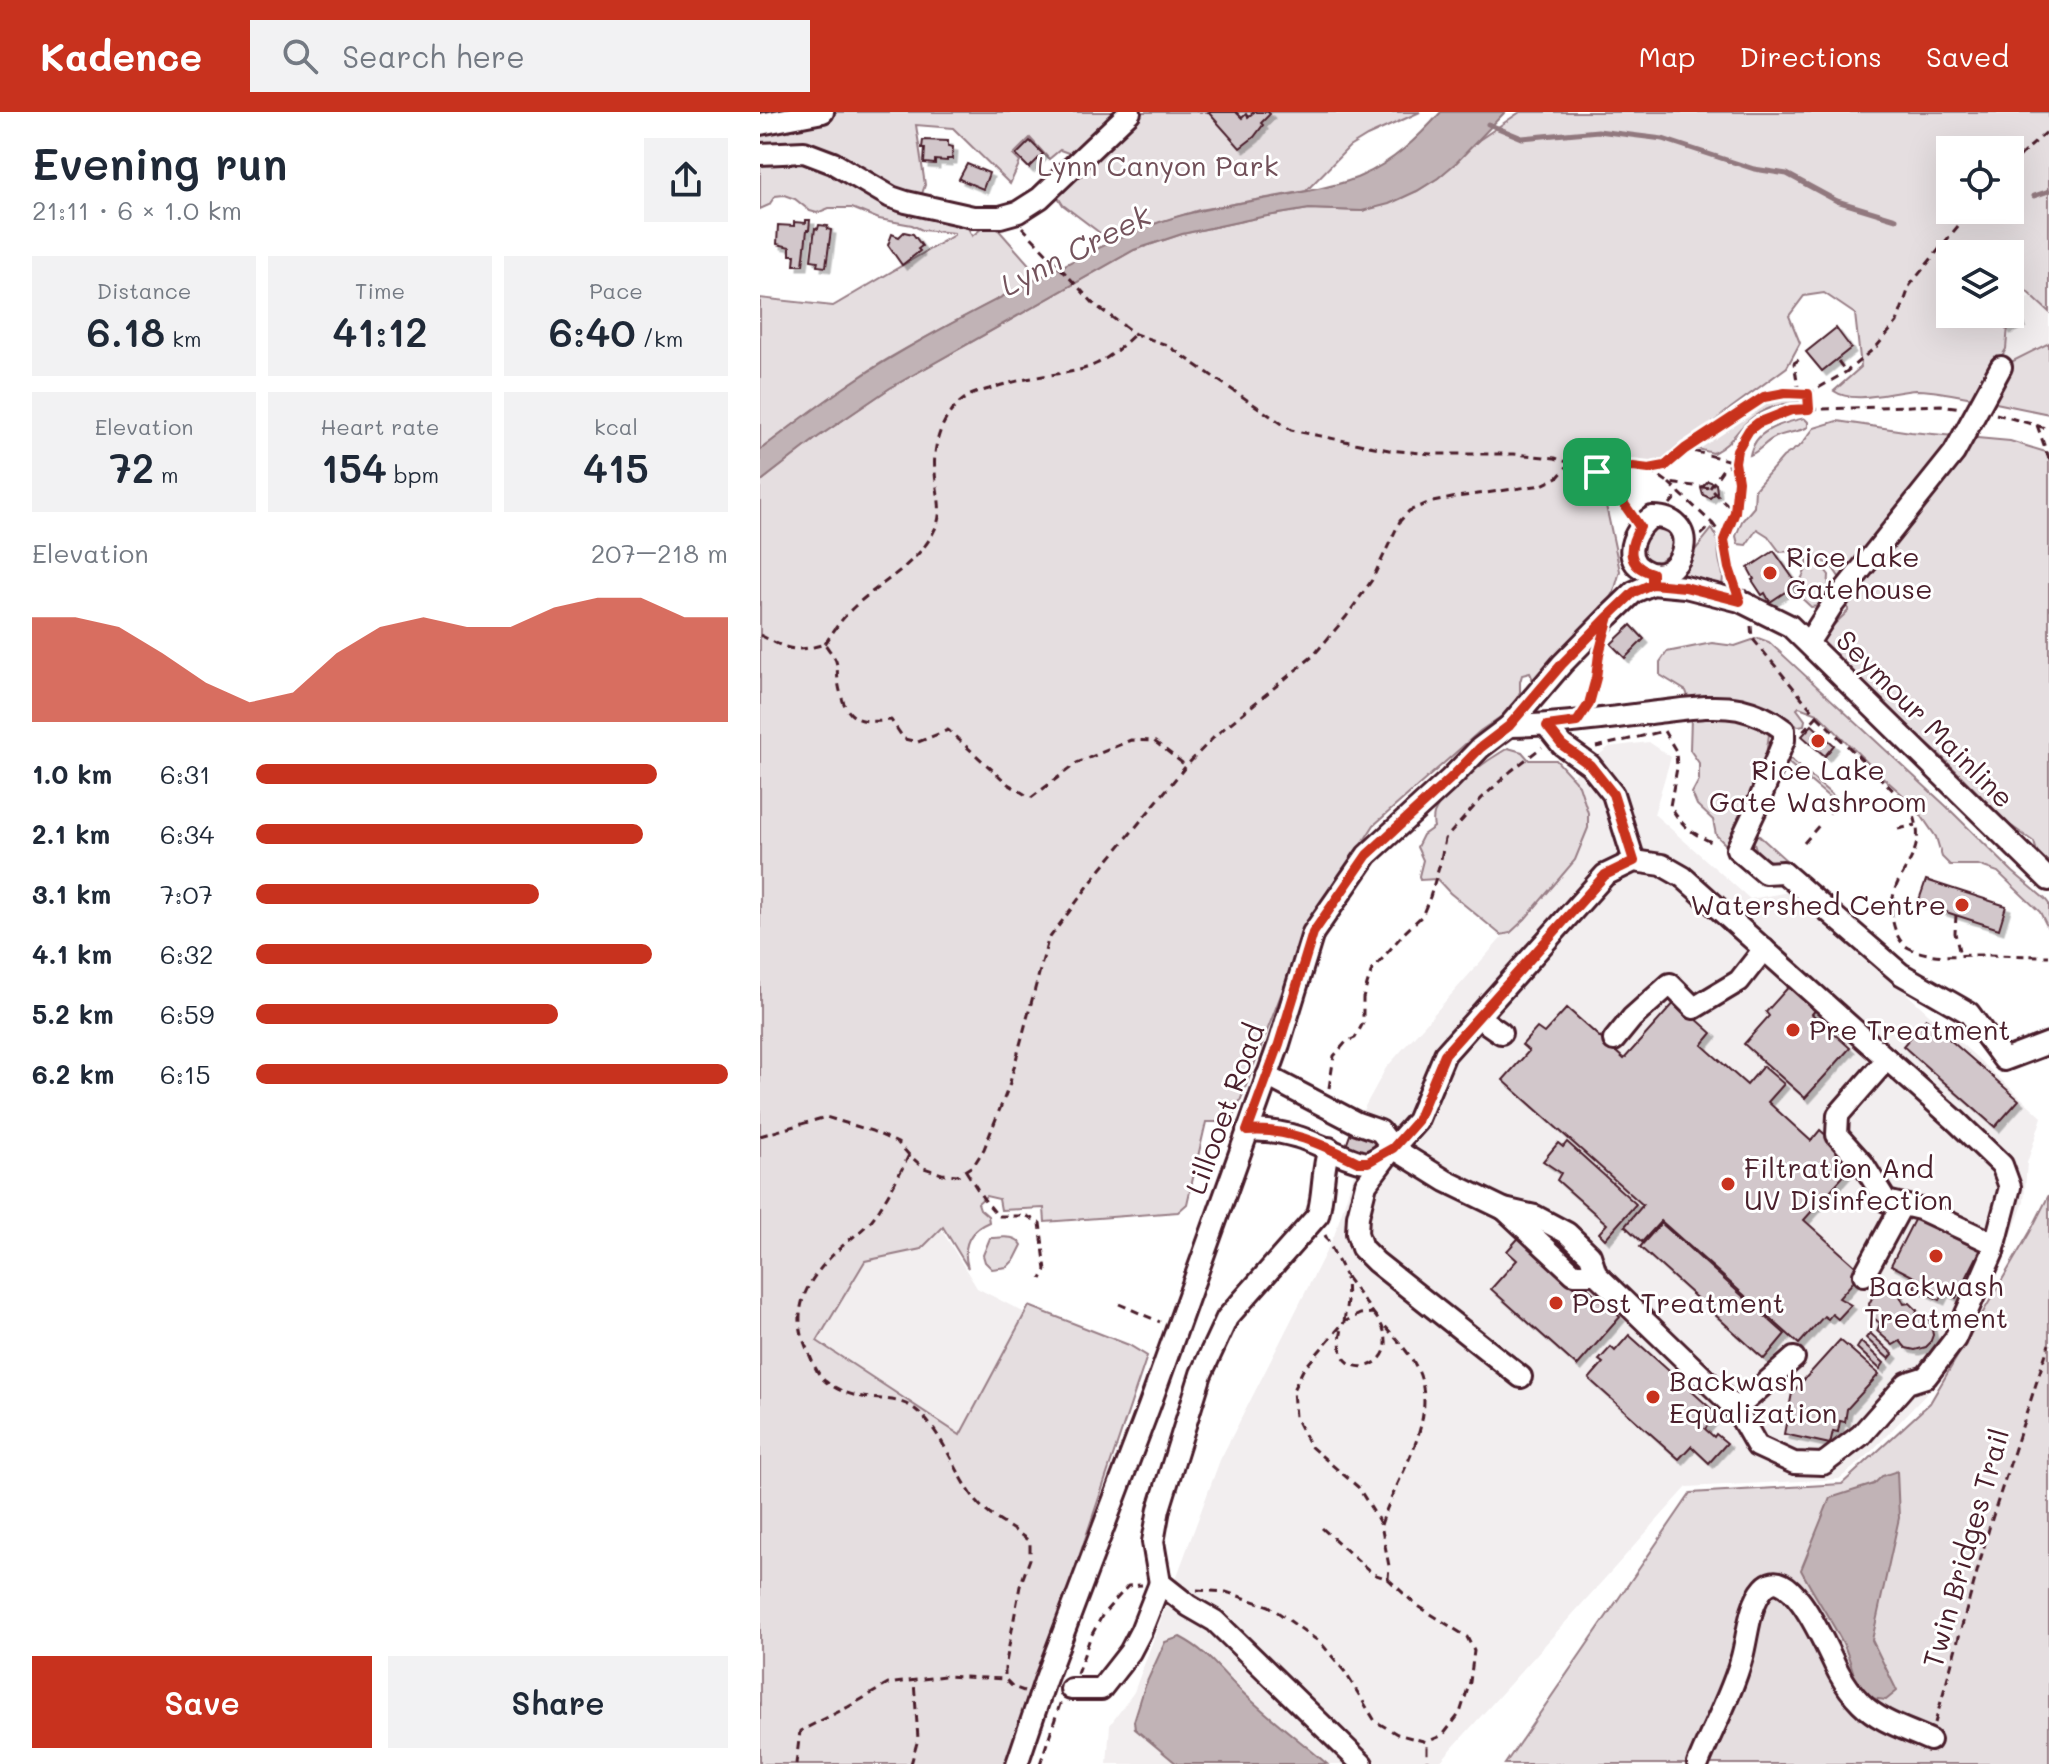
<!DOCTYPE html>
<meta charset="utf-8">
<style>
body{margin:0;font-family:Mali,sans-serif;background:#f2f2f3;color:#1f2937;height:100vh;display:flex;flex-direction:column;font-size:30px;white-space:nowrap}
*{box-sizing:border-box;margin:0}
p{font-size:26px;color:#747a83}
.icon{flex:none;width:44px;height:44px;fill:none;stroke:currentColor;stroke-width:2;stroke-linecap:round;stroke-linejoin:round}
.map{position:relative;flex:1;overflow:hidden}
.sheet{display:flex;flex-direction:column;background:#fff;width:760px}
.sheet>*{flex:none}
.buttons{position:absolute;left:1176px;top:24px;display:grid;gap:16px}
.buttons a{display:grid;place-items:center;width:88px;height:88px;border-radius:0px;background:#fff;box-shadow:0 8px 32px #0002;font-size:40px}
.pin{position:absolute;display:grid;place-items:center;width:68px;height:68px;color:#fff;margin:-34px;border-radius:16px;box-shadow:0 4px 12px #0006}
.round{display:grid;place-items:center;flex:none;width:84px;height:84px;border-radius:0px;background:#f2f2f3}
.summary{display:flex;align-items:center;justify-content:space-between;height:136px;padding:0 32px}
h1{font-size:44px;font-weight:600;line-height:60px}
.stats{display:grid;grid-template-columns:repeat(3,1fr);gap:12px;height:136px;padding:8px 32px}
.stats div{display:grid;align-content:center;border-radius:0px;background:#f2f2f3;text-align:center}
.stats b{font-size:40px;font-weight:600}
.stats small{font-size:22px;font-weight:400}
.stats p{font-size:22px}
.chart{height:224px;padding:16px 32px}
.chart p{display:flex;justify-content:space-between}
.chart svg{width:100%;height:144px;margin-top:8px;fill:#c8321e;opacity:.7}
.cta{display:flex;gap:16px;margin-top:auto;padding:16px 32px}
.cta a{flex:1;height:92px;border-radius:0px;background:#c8321e;color:#fff;font-size:32px;font-weight:600;line-height:92px;text-align:center}
.cta a+a{background:#f2f2f3;color:#1f2937}
ul{padding:0 32px;list-style:none;font-size:26px}
li{display:grid;grid-template-columns:128px 96px 1fr;align-items:center;height:60px}
li i{height:20px;border-radius:10px;background:#c8321e}
header{display:flex;align-items:center;gap:48px;box-sizing:border-box;height:112px;padding:0 40px;background:#c8321e;color:#fff}
header strong{font-size:38px}
nav{display:flex;gap:44px;margin-inline-start:auto;font-size:28px}
.search{width:560px;height:72px;background:#f2f2f3;display:flex;align-items:center;gap:20px;box-sizing:border-box;padding:0 28px;border-radius:0px;color:#747a83;font-size:30px}
main{display:flex;flex:1;min-height:0}
.map>svg:first-child{display:block}
.built{fill:#f2eeef}
.green{fill:#e5dee0;stroke:#987e86;stroke-width:2;fill-rule:evenodd}
.water{fill:#c1b3b6;stroke:#91787e;stroke-width:2}
.lines{fill:none;stroke-linecap:round;stroke-linejoin:round}
.stream{stroke:#91787e;stroke-width:5}
.building{fill:#d2c7cb;stroke:#4a1f2b;stroke-width:2;filter:url(#shadow)}
.minor-casing{stroke:#4a1f2b;stroke-width:26}
.path{stroke:#4a1f2b;stroke-width:3;stroke-dasharray:8 6;stroke-linecap:butt}
.minor{stroke:#fff;stroke-width:20}
.route-casing{stroke:#fff;stroke-width:16}
.route{stroke:#c8321e;stroke-width:10}
.poi-dot{fill:#c8321e;stroke:#fff;stroke-width:3}
.labels{text-anchor:middle;stroke-width:6;stroke-linejoin:round;paint-order:stroke}
.park-label{font-size:28px;fill:#714f58;stroke:#fff}
.poi-label{font-size:28px;fill:#4a1f2b;stroke:#fff;text-anchor:start}
.street-label{font-size:28px;fill:#4a1f2b;stroke:#fff}
.water-label{font-size:30px;font-style:italic;fill:#74535c;stroke:#fff}
</style>
<header>
<strong>Kadence</strong>
<div class="search"><svg class="icon" aria-label="search" viewBox="0 0 24 24"><circle cx="10" cy="10" r="6"/><path d="M15 15l6 6"/></svg>Search here</div>
<nav><a>Map</a><a>Directions</a><a>Saved</a></nav>
</header>
<main>
<section class="sheet">
<div class="summary"><div><h1>Evening run</h1><p>21:11 · 6 × 1.0 km</p></div><a class="round"><svg class="icon" aria-label="share" viewBox="0 0 24 24"><path d="M12 15V3M7 8l5-5 5 5M5 13v7h14v-7"/></svg></a></div>
<div class="stats">
<div><p>Distance</p><b>6.18<small> km</small></b></div>
<div><p>Time</p><b>41:12</b></div>
<div><p>Pace</p><b>6:40<small> /km</small></b></div>
</div>
<div class="stats">
<div><p>Elevation</p><b>72<small> m</small></b></div>
<div><p>Heart rate</p><b>154<small> bpm</small></b></div>
<div><p>kcal</p><b>415</b></div>
</div>
<div class="chart"><p><span>Elevation</span>207–218 m</p>
<svg viewBox="0 0 160 44" preserveAspectRatio="none"><path d="M0 44V12L10 12L20 15L30 23L40 32L50 38L60 35L70 23L80 15L90 12L100 15L110 15L120 9L130 6L140 6L150 12L160 12V44z"/></svg>
</div>
<ul>
<li><b>1.0 km</b>6:31<i style="width:85%"></i></li>
<li><b>2.1 km</b>6:34<i style="width:82%"></i></li>
<li><b>3.1 km</b>7:07<i style="width:60%"></i></li>
<li><b>4.1 km</b>6:32<i style="width:84%"></i></li>
<li><b>5.2 km</b>6:59<i style="width:64%"></i></li>
<li><b>6.2 km</b>6:15<i style="width:100%"></i></li>
</ul>
<div class="cta"><a>Save</a><a>Share</a></div>
</section>
<div class="map">
<svg width="1289" height="1652" viewBox="0 0 1289 1652">
<defs>
<filter id="shadow"><feDropShadow dx="4.5" dy="4.5" stdDeviation="0" flood-color="#0004"/></filter>
</defs>
<rect width="100%" height="100%" fill="#fff"/>
<filter id="ink" filterUnits="userSpaceOnUse"><feTurbulence type="fractalNoise" baseFrequency=".0125" numOctaves="2"/><feDisplacementMap in="SourceGraphic" scale="16" xChannelSelector="R" yChannelSelector="G"/><feConvolveMatrix kernelMatrix="1 2 1 2 8 2 1 2 1" color-interpolation-filters="sRGB"/></filter>
<g filter="url(#ink)">
<g class="built">
<path d="M1270,185H1289V289L1230,273L1250,197Z"/>
<path d="M889,630L911,645L894,702L990,787L1029,780L1147,882L1282,1005L1267,1051L1264,1090L1212,1223L1176,1272L1105,1346L1079,1367L927,1375L678,1652H347L350,1613L374,1580L460,1348L574,1124L601,1040L586,1034L591,1020L626,956L754,812L805,670L849,635Z"/>
<path d="M181,1117L217,1176L265,1201L200,1324L56,1229L105,1149L161,1137Z"/>
</g>
<g class="green">
<path d="M0,0H660L607,24L589,35L546,79L439,98L389,114L359,126L344,124L303,93L296,82L314,43L300,38L289,47L270,26L253,43L260,50L250,72L193,16L156,13L165,73L156,99L206,111L212,124L225,114L236,115L280,165C227,193 173,220 121,251C79,277 40,308 0,338V186L73,194L194,123V121L162,118L152,113L119,107L92,96H69L57,101L50,99L35,87L24,83L15,84L9,93L0,97Z"/>
<path d="M760,0H1289V200L1264,177L1250,180V142H1190V202H1249L1246,237L1223,276L1214,286C1195,283 1175,278 1156,278C1133,279 1094,293 1074,279L1101,255L1095,202L1064,181L1044,184L1029,204L1040,231L1027,255L971,296L895,358L865,356L853,363L845,389L860,459L854,480L844,502L782,567L773,568L770,561L762,563L760,570V580L752,597L720,619L614,713L544,823L472,1010H446L427,1092L418,1100L285,1110L284,1096L241,1098L239,1087L226,1084L218,1091L220,1097L228,1104L229,1110C208,1119 202,1135 208,1156L183,1115L161,1137L105,1149L57,1229L200,1323L269,1194L369,1233L387,1244L249,1652H0V370L58,325L130,276L374,138L422,122L501,105L549,97L602,99L657,79L678,66L719,28ZM1190,38H1250V98H1190Z"/>
<path d="M1289,231V302L1236,291L1230,285L1253,249Z"/>
<path d="M1036,284L1039,290C1018,292 1001,297 986,311C972,324 972,331 953,341L934,336L966,311L1007,287Z"/>
<path d="M1044,306L1048,310V315C1037,321 1025,320 1014,326C1005,330 1000,339 990,343C995,317 1021,312 1044,306Z"/>
<path d="M1077,309L1151,320L1250,329L1289,341V752L1279,746L1274,730L1250,713L1181,644L1146,614L1058,528L1088,499L1087,477L1073,456L1056,444L1058,449L1069,463L1068,481L1059,494L1051,495L1035,480L1048,453L1046,443L1032,439L1020,440L1008,424L997,417L986,433L978,432L976,424L982,409L994,395L995,377L1023,345L1041,333L1054,316Z"/>
<path d="M898,414L912,417L914,439C900,448 898,455 881,446C881,433 884,418 898,414Z"/>
<path d="M952,417C959,427 958,433 959,445C960,457 965,459 962,473L923,462L932,442Z"/>
<path d="M998,526L1009,530L1186,694L1253,760L1285,787L1289,792V818L1280,800L1238,760L1218,753H1190L1182,745L1176,725L1154,693L1117,660L1058,602L1039,595L1037,597L1045,608L1044,613L1039,614L929,587L926,579L900,563V550L907,540L952,531L975,534Z"/>
<path d="M955,604L981,606L1010,616L1004,656L990,681L966,733L956,723L953,708L937,693L932,681L939,668V651L930,638L931,605Z"/>
<path d="M748,636L762,640L769,648H796L819,673L828,701V716L815,748L765,807L750,821L741,823L690,781L677,767L660,768L659,764L663,748L657,735L663,723L674,715C673,711 673,706 674,702C683,678 726,649 748,636Z"/>
<path d="M1027,644L1078,688L1076,691L1025,648Z"/>
<path d="M996,721L1027,749L1024,752C1005,749 994,744 993,723Z"/>
<path d="M1289,1083V1652H745L931,1381L1082,1372L1170,1291L1270,1120Z"/>
<path d="M230,1126C241,1126 255,1122 262,1133L255,1147L247,1155L232,1157L225,1150L223,1143Z"/>
</g>
<g class="water">
<path d="M681,0H745L697,50L678,66L657,79L629,92L602,99L549,97L501,105L422,122L374,138L130,276L58,325L0,370V338C39,308 77,279 119,253C170,221 225,193 279,166C315,148 351,128 389,114C440,94 495,90 548,79C566,75 584,72 601,64C633,50 658,26 681,0Z"/>
<path d="M1137,1359L1139,1406L1112,1528L1137,1579L1126,1588L1102,1585C1094,1567 1091,1548 1083,1531C1070,1506 1054,1483 1041,1458L1070,1386L1114,1372L1122,1364Z"/>
<path d="M420,1525C448,1540 455,1553 476,1574C504,1602 537,1626 567,1652H417L375,1617L374,1609L385,1574L405,1530Z"/>
</g>
<g class="lines">
<g class="stream">
<path d="M728,12L762,26L838,19L903,27L994,57L1027,62L1077,89L1136,107"/>
<path d="M1274,84L1289,79"/>
</g>
</g>
<g class="building">
<path d="M448,0H476L482,6L486,2L488,5L494,0H508L510,2L501,11L503,13L494,25L480,36Z"/>
<path d="M163,28L188,29V34L193,35L192,47H187V49L175,48V52L164,51L165,36H162Z"/>
<path d="M270,29L283,42L269,56L256,43Z"/>
<path d="M207,52L229,61L223,77L199,67Z"/>
<path d="M46,108H50L49,118H47L43,153H34L35,143H30V135L17,132L18,113L34,114V110L46,111Z"/>
<path d="M59,113L68,114L67,117L71,118L66,155L57,154L58,149L51,148L55,116L58,117Z"/>
<path d="M144,120L153,122L162,134L158,137L160,139L142,153L128,133L132,122L139,125Z"/>
<path d="M1252,190L1261,210L1246,217L1239,202H1250V191Z"/>
<path d="M1076,216L1091,236L1062,259L1046,240Z"/>
<path d="M948,369L956,372L957,380L950,386L943,383L941,376Z"/>
<path d="M1014,439L1037,472L1010,490L1005,481L1002,483L992,468L994,467L988,456Z"/>
<path d="M871,513L884,527L865,546L851,532Z"/>
<path d="M1052,613L1074,633L1065,644L1042,624Z"/>
<path d="M1166,768L1246,794L1239,817L1158,791Z"/>
<path d="M1032,871L1058,895L1052,902L1090,936L1045,986L984,932L1009,904L1006,900Z"/>
<path d="M916,889L952,921L942,933L987,973L1003,954L1024,972L1008,990L1051,1029L1060,1018L1096,1050L1044,1108L1102,1160L1079,1186L1091,1193L1078,1207L1072,1202L1068,1207L1064,1204L1039,1232L901,1109L882,1130L865,1114L883,1093L743,968L769,939L762,933L777,916L784,921L807,896L864,947Z"/>
<path d="M1166,907L1259,988L1235,1015L1143,934Z"/>
<path d="M591,1020L616,1030L611,1044L586,1034Z"/>
<path d="M807,1030L876,1092L845,1127L839,1121L847,1112L797,1068L801,1061L783,1049L798,1031L803,1035Z"/>
<path d="M1157,1102L1222,1135L1196,1186L1184,1180L1180,1188L1154,1175L1158,1167L1131,1153Z"/>
<path d="M901,1111L1025,1222L1004,1247L880,1135Z"/>
<path d="M764,1120L860,1205L817,1254L731,1177L757,1148L747,1139Z"/>
<path d="M1122,1178L1138,1180L1144,1192L1150,1191L1157,1198L1156,1203L1170,1208L1173,1223L1170,1231L1166,1235L1155,1238L1146,1236L1140,1229L1133,1233L1117,1219L1120,1211L1111,1204L1109,1192L1113,1184Z"/>
<path d="M1110,1221L1133,1242L1129,1247L1106,1226Z"/>
<path d="M869,1223L957,1302L945,1317L954,1325L956,1322L967,1331L949,1351L931,1334L919,1347L829,1267L843,1251L839,1248L851,1235L855,1239Z"/>
<path d="M1080,1228L1119,1262L1087,1297L1085,1310L1080,1309L1078,1320L1073,1319L1070,1332L1024,1322L1032,1281Z"/>
<path d="M1101,1230L1124,1251L1120,1257L1097,1236Z"/>
</g>
<g class="lines">
<g class="minor-casing">
<g id="minor">
<path d="M0,12L63,0"/>
<path d="M0,42L44,40L73,51L131,85L146,90L213,105H240L258,100L280,86L370,0"/>
<path d="M892,405C948,404 920,481 882,457C860,444 876,415 892,405Z"/>
<path d="M892,472L925,475L980,489L1030,514L1289,768"/>
<path d="M1048,531L1071,495L1194,341L1241,255"/>
<path d="M749,614C799,613 848,606 898,600C925,597 953,592 979,597C996,601 1010,607 1024,618V628L995,699L977,737L1005,761L1023,760L1141,862L1209,901L1244,948L1289,931"/>
<path d="M787,614L802,633L830,653L853,682L874,749"/>
<path d="M718,905L741,921"/>
<path d="M854,928L872,906L910,872L934,896L979,869L1004,837"/>
<path d="M1127,947L1078,1003L1077,1023L1103,1052L1126,1089L1160,1097L1235,1132"/>
<path d="M507,964L597,1011L620,1019L633,1036L686,1069L744,1097L775,1104L807,1121L830,1143L836,1162L976,1297L997,1334L1034,1351L1063,1352L1101,1323L1147,1271L1166,1265L1195,1227L1233,1140L1250,1075L1242,1053L1194,1007L923,765L902,753L874,749L845,763L685,942L657,1009L633,1036L606,1072L598,1104L597,1121L602,1136L616,1150L761,1265"/>
<path d="M487,1019C504,1017 521,1020 538,1025C553,1029 598,1053 609,1050C615,1048 621,1043 626,1040"/>
<path d="M569,1036C562,1058 564,1081 558,1103L467,1206L441,1262L399,1397L393,1430L400,1471L429,1494L455,1509L602,1652"/>
<path d="M744,1097L814,1162H836"/>
<path d="M1104,1163L1142,1093"/>
<path d="M976,1297L1034,1246"/>
<path d="M311,1577H341L370,1540L381,1519L400,1471"/>
<path d="M257,1652L285,1569L389,1295L519,932L553,821L607,743L690,667L720,636L749,614L802,552L849,504L874,480L892,472"/>
<path d="M938,1652C952,1617 972,1582 982,1545C988,1523 989,1493 1004,1476C1031,1446 1070,1545 1079,1561C1085,1572 1092,1582 1101,1591C1120,1610 1146,1617 1170,1628"/>
</g>
</g>
<g class="path">
<path d="M1250,55L1263,41L1289,18"/>
<path d="M262,115L335,193L375,222L407,233L531,318L629,338L671,342H754L795,346L837,360L905,354L925,337L975,350"/>
<path d="M1078,249L1086,260"/>
<path d="M1039,281L1034,251L1043,245"/>
<path d="M1049,297L1048,282L1086,260L1117,234L1137,210L1150,173L1211,98"/>
<path d="M1236,302L1289,317"/>
<path d="M1277,313L1289,347"/>
<path d="M925,337L990,292L1004,285L1025,281L1048,282"/>
<path d="M889,357L909,371L950,376L975,400"/>
<path d="M837,360L857,382L870,400"/>
<path d="M909,371L953,412"/>
<path d="M950,376L963,357L974,350"/>
<path d="M910,392L920,381"/>
<path d="M941,423L953,412L964,428"/>
<path d="M974,470L969,456L964,428L975,400L978,369L975,350L977,338L989,318L998,311L1031,298L1181,293L1201,296"/>
<path d="M991,514L992,526L1057,604L1041,621"/>
<path d="M0,523C29,538 33,541 65,532C68,537 74,544 76,549C78,555 77,563 78,569C84,605 95,613 131,608L144,627L158,630L188,618L248,672L271,686L317,651L371,628L394,629L425,653"/>
<path d="M65,532C74,518 82,506 95,494C121,470 158,452 174,419C185,400 176,380 175,360C172,332 183,300 207,285C213,281 222,279 229,277C247,271 265,267 283,264C301,261 320,260 336,252C351,245 363,233 375,222"/>
<path d="M829,590L836,566L840,539"/>
<path d="M1057,604L1151,696C1165,728 1154,742 1138,770C1133,780 1131,794 1132,805C1134,816 1138,831 1149,836C1171,847 1197,843 1221,843C1244,843 1266,844 1289,844"/>
<path d="M836,635L904,619L916,639L917,656L910,694C922,714 932,722 954,731"/>
<path d="M1069,701L1087,680"/>
<path d="M1138,717L1156,713"/>
<path d="M1044,731L1061,711"/>
<path d="M1196,803L1195,821L1200,843"/>
<path d="M569,976L574,944L586,930L595,926L603,911V886L611,860L644,821L662,804L670,785L680,752L685,727L722,686L751,659L782,635"/>
<path d="M0,1024L66,1005L112,1019L138,1031L149,1043L164,1056L182,1062L198,1063L214,1053L224,1037L249,974L288,828L341,757L426,654L456,623L553,544L586,505L612,468L640,409L649,399L668,391L697,385L782,373L798,365L811,350"/>
<path d="M149,1043C139,1063 128,1084 116,1102C107,1116 92,1125 80,1136C50,1164 28,1195 47,1237C52,1248 56,1261 65,1269C74,1276 87,1282 98,1284C119,1289 138,1284 156,1298C183,1320 196,1363 217,1390C232,1408 253,1415 270,1430V1447L260,1474L245,1556V1567L253,1575L264,1579"/>
<path d="M206,1059L223,1086L238,1104H267L280,1111L286,1158L281,1167"/>
<path d="M565,1123L586,1165L587,1189L584,1210L543,1258L533,1278L535,1305L550,1334L598,1375L616,1404L621,1413L629,1454L628,1467"/>
<path d="M586,1165L613,1201"/>
<path d="M359,1192L400,1210"/>
<path d="M613,1201C661,1258 560,1282 584,1210L600,1202Z"/>
<path d="M621,1413C635,1367 673,1320 662,1270C657,1248 638,1229 624,1213"/>
<path d="M562,1416L613,1462L628,1467L655,1492L707,1525L714,1539L710,1570L700,1601L683,1623L667,1630"/>
<path d="M437,1478L466,1480L509,1494L561,1531L585,1560L615,1609L637,1622L667,1630V1652"/>
<path d="M317,1562L330,1526L343,1502L368,1474L382,1473"/>
<path d="M1175,1611L1230,1413L1289,1232"/>
<path d="M36,1652L40,1619L88,1595L128,1572L184,1564L245,1567"/>
<path d="M151,1652L158,1627L154,1569"/>
<path d="M280,1652L301,1589"/>
</g>
<use href="#minor" class="minor"/>
</g>
</g>
<g class="lines" filter="url(#ink)">
<g class="route-casing">
<path id="route" d="M837,360L857,382L880,415C868,435 866,454 892,461V472L874,480L849,504L802,552L749,614L720,636L690,667L607,743L553,821L519,932L487,1019C526,1015 563,1033 598,1050H608L633,1036L657,1009L685,942L845,763L874,749L853,682L830,653L802,633L787,614L817,610L829,592L836,566L839,542L849,504L874,480L892,472L925,475L980,489L969,456L964,428L975,400L978,369L975,350L977,338L989,318L998,311L1031,298L1049,297L1048,282L1025,281L1004,285L925,337L905,354L889,357L873,355L837,360"/>
</g>
<use href="#route" class="route"/>
</g>
<g class="poi-dot">
<circle cx="1010" cy="461" r="8"/>
<circle cx="1058" cy="629" r="8"/>
<circle cx="1202" cy="793" r="8"/>
<circle cx="1033" cy="918" r="8"/>
<circle cx="968" cy="1072" r="8"/>
<circle cx="1176" cy="1144" r="8"/>
<circle cx="796" cy="1191" r="8"/>
<circle cx="893" cy="1285" r="8"/>
</g>
<g class="labels">
<g class="park-label">
<text x="398" y="64">Lynn Canyon Park</text>
</g>
<g class="poi-label">
<text x="1026" y="455">Rice Lake<tspan x="1026" dy="32">Gatehouse</tspan></text>
<text x="1058" y="668" text-anchor="middle">Rice Lake<tspan x="1058" dy="32">Gate Washroom</tspan></text>
<text x="1186" y="803" text-anchor="end">Watershed Centre</text>
<text x="1049" y="928">Pre Treatment</text>
<text x="984" y="1066">Filtration And<tspan x="984" dy="32">UV Disinfection</tspan></text>
<text x="1176" y="1184" text-anchor="middle">Backwash<tspan x="1176" dy="32">Treatment</tspan></text>
<text x="812" y="1201">Post Treatment</text>
<text x="909" y="1279">Backwash<tspan x="909" dy="32">Equalization</tspan></text>
</g>
<g class="street-label">
<text transform="translate(1165 607) rotate(45)" y="10">Seymour Mainline</text>
<text transform="translate(465 997) rotate(-70)" y="10">Lillooet Road</text>
<text transform="translate(1206 1436) rotate(-74)" y="10">Twin Bridges Trail</text>
</g>
<g class="water-label">
<text transform="translate(316 139) rotate(-27)" y="10">Lynn Creek</text>
</g>
</g>
</svg>
<div class="buttons">
<a><svg class="icon" aria-label="locate" viewBox="0 0 24 24"><circle cx="12" cy="12" r="6"/><path d="M12 2v4M12 18v4M2 12h4M18 12h4"/></svg></a>
<a><svg class="icon" aria-label="layers" viewBox="0 0 24 24"><path d="M12 4l9 5-9 5-9-5zM3 14l9 5 9-5"/></svg></a>
</div>
<div class="pin" style="left:837px;top:360px;background:#1e9e55"><svg class="icon" aria-label="arrive" viewBox="0 0 24 24"><path d="M6 21V4h12l-3 4 3 4H6"/></svg></div>
</div>
</main>
